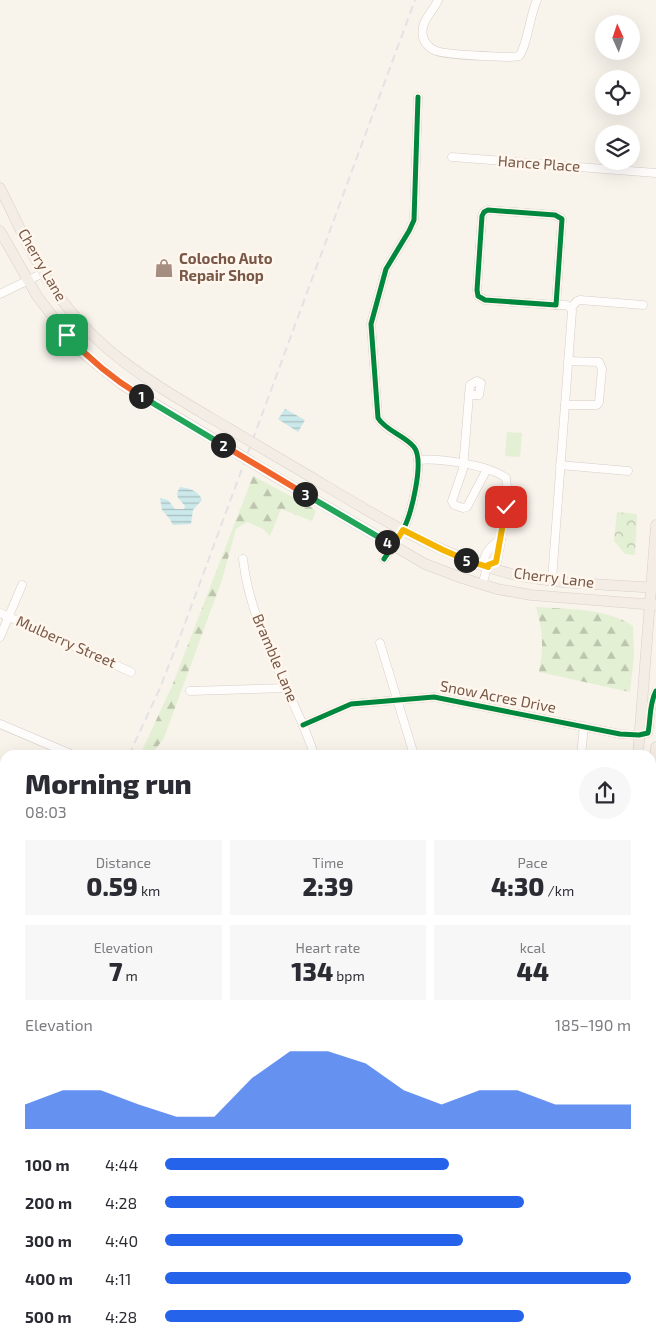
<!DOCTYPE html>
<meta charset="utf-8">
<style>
body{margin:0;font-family:"Exo 2",sans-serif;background:#f7f7f7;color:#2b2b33;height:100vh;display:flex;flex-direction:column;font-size:19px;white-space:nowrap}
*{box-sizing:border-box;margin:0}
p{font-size:16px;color:#7c7c81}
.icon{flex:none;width:28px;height:28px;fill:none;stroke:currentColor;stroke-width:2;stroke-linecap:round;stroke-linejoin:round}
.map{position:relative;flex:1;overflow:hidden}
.details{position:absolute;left:0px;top:750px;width:656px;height:594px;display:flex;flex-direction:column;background:#fff;border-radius:15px 15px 0 0;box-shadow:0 5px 20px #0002}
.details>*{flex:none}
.needle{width:32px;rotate:357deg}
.buttons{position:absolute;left:595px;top:15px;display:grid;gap:10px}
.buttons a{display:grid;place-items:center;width:45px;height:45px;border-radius:50%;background:#fff;box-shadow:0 5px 20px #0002;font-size:25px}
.pin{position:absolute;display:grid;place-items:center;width:42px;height:42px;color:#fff;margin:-21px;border-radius:10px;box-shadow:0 2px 8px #0006}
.km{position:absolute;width:25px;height:25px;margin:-12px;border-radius:50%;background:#222;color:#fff;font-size:14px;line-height:25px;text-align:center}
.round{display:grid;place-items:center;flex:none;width:52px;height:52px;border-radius:26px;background:#f7f7f7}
.summary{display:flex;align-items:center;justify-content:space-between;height:85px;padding:0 25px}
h1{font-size:28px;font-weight:800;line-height:38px}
.stats{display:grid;grid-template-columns:repeat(3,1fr);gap:8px;height:85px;padding:5px 25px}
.stats div{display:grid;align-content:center;border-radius:0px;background:#f7f7f7;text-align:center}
.stats b{font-size:25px;font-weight:800}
.stats small{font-size:14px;font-weight:400}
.stats p{font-size:14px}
.chart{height:140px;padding:10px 25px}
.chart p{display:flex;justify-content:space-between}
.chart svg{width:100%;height:90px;margin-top:5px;fill:#2563eb;opacity:.7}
ul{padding:0 25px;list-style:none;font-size:16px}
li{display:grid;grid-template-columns:80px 60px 1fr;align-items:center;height:38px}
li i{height:12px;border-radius:6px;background:#2563eb}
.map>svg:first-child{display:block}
.forest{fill:url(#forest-firs)}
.park{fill:url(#park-crowns)}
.garden{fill:#e4f0d4}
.water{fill:url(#water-rules)}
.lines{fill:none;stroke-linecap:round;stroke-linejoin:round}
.stream{stroke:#cbe8ea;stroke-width:2}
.minor-casing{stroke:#d6cec8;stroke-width:9}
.major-casing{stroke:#dad0c9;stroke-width:11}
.minor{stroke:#fefdfc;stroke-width:8}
.major{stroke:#f3ede5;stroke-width:10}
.rail{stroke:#e5e2e5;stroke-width:2;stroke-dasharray:8 5;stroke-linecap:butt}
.major-bridge-casing{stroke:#dad0c9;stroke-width:11;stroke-linecap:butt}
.major-bridge{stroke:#f3ede5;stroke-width:10}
.cycleway-casing{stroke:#fff7ed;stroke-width:8}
.cycleway{stroke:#00873e;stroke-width:5}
.split-1-casing{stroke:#fff;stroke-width:10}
.split-2-casing{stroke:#fff;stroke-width:10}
.split-3-casing{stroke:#fff;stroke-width:10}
.split-4-casing{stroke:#fff;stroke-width:10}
.split-5-casing{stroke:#fff;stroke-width:10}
.split-6-casing{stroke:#fff;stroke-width:10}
.split-1{stroke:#f0652b;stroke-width:6}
.split-2{stroke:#22a559;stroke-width:6}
.split-3{stroke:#f0652b;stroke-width:6}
.split-4{stroke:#22a559;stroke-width:6}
.split-5{stroke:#f5b400;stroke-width:6}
.split-6{stroke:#f5b400;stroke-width:6}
.labels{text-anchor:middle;stroke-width:5;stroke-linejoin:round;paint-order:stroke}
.street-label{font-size:15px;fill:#795848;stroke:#fff7ed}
.poi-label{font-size:15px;font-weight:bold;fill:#795848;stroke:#fff7ed;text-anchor:start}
</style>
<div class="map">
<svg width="656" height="1343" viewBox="0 0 656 1343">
<defs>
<pattern id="forest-firs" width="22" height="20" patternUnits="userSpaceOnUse" patternTransform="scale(1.25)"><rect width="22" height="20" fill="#e4f0d4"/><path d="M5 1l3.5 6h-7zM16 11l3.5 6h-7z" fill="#bec5ae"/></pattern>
<pattern id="park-crowns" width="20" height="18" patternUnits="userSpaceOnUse" patternTransform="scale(1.25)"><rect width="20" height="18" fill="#e4f0d4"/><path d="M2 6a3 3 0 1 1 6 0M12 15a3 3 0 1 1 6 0" fill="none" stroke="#bec5ae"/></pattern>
<pattern id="water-rules" width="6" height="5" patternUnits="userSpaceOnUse" patternTransform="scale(1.25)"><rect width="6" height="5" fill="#cbe8ea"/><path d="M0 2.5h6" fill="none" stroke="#aabfc0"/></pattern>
</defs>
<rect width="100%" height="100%" fill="#f8f3eb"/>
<g class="forest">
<path d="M253,476L311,507L316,511L312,521L281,509L270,536L263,529L247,522L236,529L222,580L164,738L151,755H140L172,686Z"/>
<path d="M536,607C567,609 606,608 633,626L634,655L630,692L539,672C544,645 543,633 536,607Z"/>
<path d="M5,951V1003L0,1007V957Z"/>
<path d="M143,1339H323L284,1343H125Z"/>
</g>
<path class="park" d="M617,512L637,514L635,555L625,554L614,541Z"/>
<path class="garden" d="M507,432L522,433L520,457L505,456Z"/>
<g class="water">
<path d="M285,409L305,420L298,432L278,419Z"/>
<path d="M180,487C189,488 199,491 202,500L193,510L191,524L173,525L169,518L162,510L160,498L168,500L175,509H184L185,506L178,498L177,493Z"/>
</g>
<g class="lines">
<g class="stream">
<path d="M653,949L656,948"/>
<path d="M174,1343L203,1339"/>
</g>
<g class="minor-casing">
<g id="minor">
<path d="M438,0C434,10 425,17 423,27C421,37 425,45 434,50C445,56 496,56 511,57L519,56C527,47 530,14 537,0"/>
<path d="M452,157L656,173"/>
<path d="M488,210L555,215L562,219L556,305L485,300L478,296L477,290L482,216L484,212Z"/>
<path d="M0,294L43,273"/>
<path d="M571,308L577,301L580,300L643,305"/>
<path d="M469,395H479L481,383L477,381L470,385L469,395L463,469L452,501L454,505L463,508L467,507L487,469"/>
<path d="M565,405H597L599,402L602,369L599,362L568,361"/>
<path d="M418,460C439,458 489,465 506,478L507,487L504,522L497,562L488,565"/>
<path d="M560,465L628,471"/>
<path d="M243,559C248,606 270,652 289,694C298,714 308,734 314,755"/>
<path d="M384,559C390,550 398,540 403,530C411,515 425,461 414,447C404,435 386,431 378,418L371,324L386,269L409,231L414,220L418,97"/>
<path d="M488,565L484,559C487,550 492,544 501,540"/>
<path d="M552,580L572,311L571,308L566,305H556"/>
<path d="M482,585L488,565"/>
<path d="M0,613L131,672"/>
<path d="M0,637L22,585"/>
<path d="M380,643L414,755"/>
<path d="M190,691L287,688"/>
<path d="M0,724L73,755"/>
<path d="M303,725L351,704L434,697L620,734L639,735L648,733C651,718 649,704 656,691"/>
<path d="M581,755L584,726"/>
<path d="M0,838L5,840"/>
<path d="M0,1109L5,1105"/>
<path d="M651,1126H656"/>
</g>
</g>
<g class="major-casing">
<g id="major">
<path d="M0,188C16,219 29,251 48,280C93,352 157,386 228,428"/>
<path d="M0,231L37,296L64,331L84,354L123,385L222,444"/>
<path d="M277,457C352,500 430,555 516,575C560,585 610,584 656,588"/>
<path d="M271,474L425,564L462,578L497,589L531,595L656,605"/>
<path d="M638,755L656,525"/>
<path d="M651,809L656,747"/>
<path d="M593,1343L594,1339"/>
<path d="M610,1343L611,1339"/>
</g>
</g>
<use href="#minor" class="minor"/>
<use href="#major" class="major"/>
<g class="rail">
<path d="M129,755L160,688L184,626L415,0"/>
<path d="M0,945L5,939"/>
</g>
<g class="major-bridge-casing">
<g id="major-bridge">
<path d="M228,428L277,457"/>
<path d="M222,444L271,474"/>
</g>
</g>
<use href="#major-bridge" class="major-bridge"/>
<g class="cycleway-casing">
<g id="cycleway">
<path d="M488,210L555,215L562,219L556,305L485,300L478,296L477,290L482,216L484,212Z"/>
<path d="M384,559C390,550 398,540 403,530C411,515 425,461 414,447C404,435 386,431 378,418L371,324L386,269L409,231L414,220L418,97"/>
<path d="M303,725L351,704L434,697L620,734L639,735L648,733C651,718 649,704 656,691"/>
</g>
</g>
<use href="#cycleway" class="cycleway"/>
</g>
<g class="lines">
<g class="split-1-casing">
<path id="split-1" d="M67,335C89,359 113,379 141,396"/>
</g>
<g class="split-2-casing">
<path id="split-2" d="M141,396L223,445"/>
</g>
<g class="split-3-casing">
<path id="split-3" d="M223,445L305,494"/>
</g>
<g class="split-4-casing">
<path id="split-4" d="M305,494L387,542"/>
</g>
<g class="split-5-casing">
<path id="split-5" d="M387,542L393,546L403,530L443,550L466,560"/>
</g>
<g class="split-6-casing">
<path id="split-6" d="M466,560L488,567V565L496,562L506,507"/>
</g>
<use href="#split-1" class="split-1"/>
<use href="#split-2" class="split-2"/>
<use href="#split-3" class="split-3"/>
<use href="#split-4" class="split-4"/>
<use href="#split-5" class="split-5"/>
<use href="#split-6" class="split-6"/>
</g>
<defs>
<g id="shop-bare" transform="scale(1.5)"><path d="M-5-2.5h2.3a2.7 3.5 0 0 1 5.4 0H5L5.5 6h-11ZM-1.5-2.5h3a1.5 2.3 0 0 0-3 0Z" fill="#a58e81" stroke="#fff7ed" stroke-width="2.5" paint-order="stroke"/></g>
</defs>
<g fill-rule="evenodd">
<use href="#shop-bare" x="164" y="268"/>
</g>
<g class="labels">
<g class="street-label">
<text transform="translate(539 164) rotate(4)" y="5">Hance Place</text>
<text transform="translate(42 265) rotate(60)" y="5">Cherry Lane</text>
<text transform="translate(554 578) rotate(7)" y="5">Cherry Lane</text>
<text transform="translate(66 642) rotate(24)" y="5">Mulberry Street</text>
<text transform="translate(275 658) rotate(67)" y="5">Bramble Lane</text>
<text transform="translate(498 697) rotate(11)" y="5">Snow Acres Drive</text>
</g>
<g class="poi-label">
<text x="179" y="264">Colocho Auto<tspan x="179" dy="17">Repair Shop</tspan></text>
</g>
</g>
</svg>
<div class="buttons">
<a><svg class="needle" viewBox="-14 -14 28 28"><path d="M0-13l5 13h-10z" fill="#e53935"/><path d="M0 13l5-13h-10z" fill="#7c7c81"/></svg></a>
<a><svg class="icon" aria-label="locate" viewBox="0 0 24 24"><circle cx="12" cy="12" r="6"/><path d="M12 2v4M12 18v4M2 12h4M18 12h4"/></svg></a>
<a><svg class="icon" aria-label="layers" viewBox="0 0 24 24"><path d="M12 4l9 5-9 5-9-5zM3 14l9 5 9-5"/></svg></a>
</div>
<div class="pin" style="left:67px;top:335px;background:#1e9e55"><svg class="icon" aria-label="arrive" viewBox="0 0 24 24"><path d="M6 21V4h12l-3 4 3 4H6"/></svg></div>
<div class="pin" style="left:506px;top:507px;background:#d93025"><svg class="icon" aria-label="check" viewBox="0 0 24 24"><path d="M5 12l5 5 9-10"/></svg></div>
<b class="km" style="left:141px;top:396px">1</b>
<b class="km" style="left:223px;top:445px">2</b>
<b class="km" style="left:305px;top:494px">3</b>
<b class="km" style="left:387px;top:542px">4</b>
<b class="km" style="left:466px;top:560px">5</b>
<section class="details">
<div class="summary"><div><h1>Morning run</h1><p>08:03</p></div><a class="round"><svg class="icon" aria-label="share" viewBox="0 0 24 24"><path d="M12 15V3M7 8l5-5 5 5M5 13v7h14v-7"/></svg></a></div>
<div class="stats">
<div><p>Distance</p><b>0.59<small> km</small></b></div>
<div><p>Time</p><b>2:39</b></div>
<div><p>Pace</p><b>4:30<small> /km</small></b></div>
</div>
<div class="stats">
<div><p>Elevation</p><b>7<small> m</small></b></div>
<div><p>Heart rate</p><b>134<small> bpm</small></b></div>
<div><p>kcal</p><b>44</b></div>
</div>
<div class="chart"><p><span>Elevation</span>185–190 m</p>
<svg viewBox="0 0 160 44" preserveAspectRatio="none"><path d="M0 44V32L10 25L20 25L30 32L40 38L50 38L60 19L70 6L80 6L90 12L100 25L110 32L120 25L130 25L140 32L150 32L160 32V44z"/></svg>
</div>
<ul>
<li><b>100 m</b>4:44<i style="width:61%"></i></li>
<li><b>200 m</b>4:28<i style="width:77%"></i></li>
<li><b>300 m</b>4:40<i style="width:64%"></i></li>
<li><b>400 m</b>4:11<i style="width:100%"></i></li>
<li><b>500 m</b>4:28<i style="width:77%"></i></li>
</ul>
</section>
</div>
